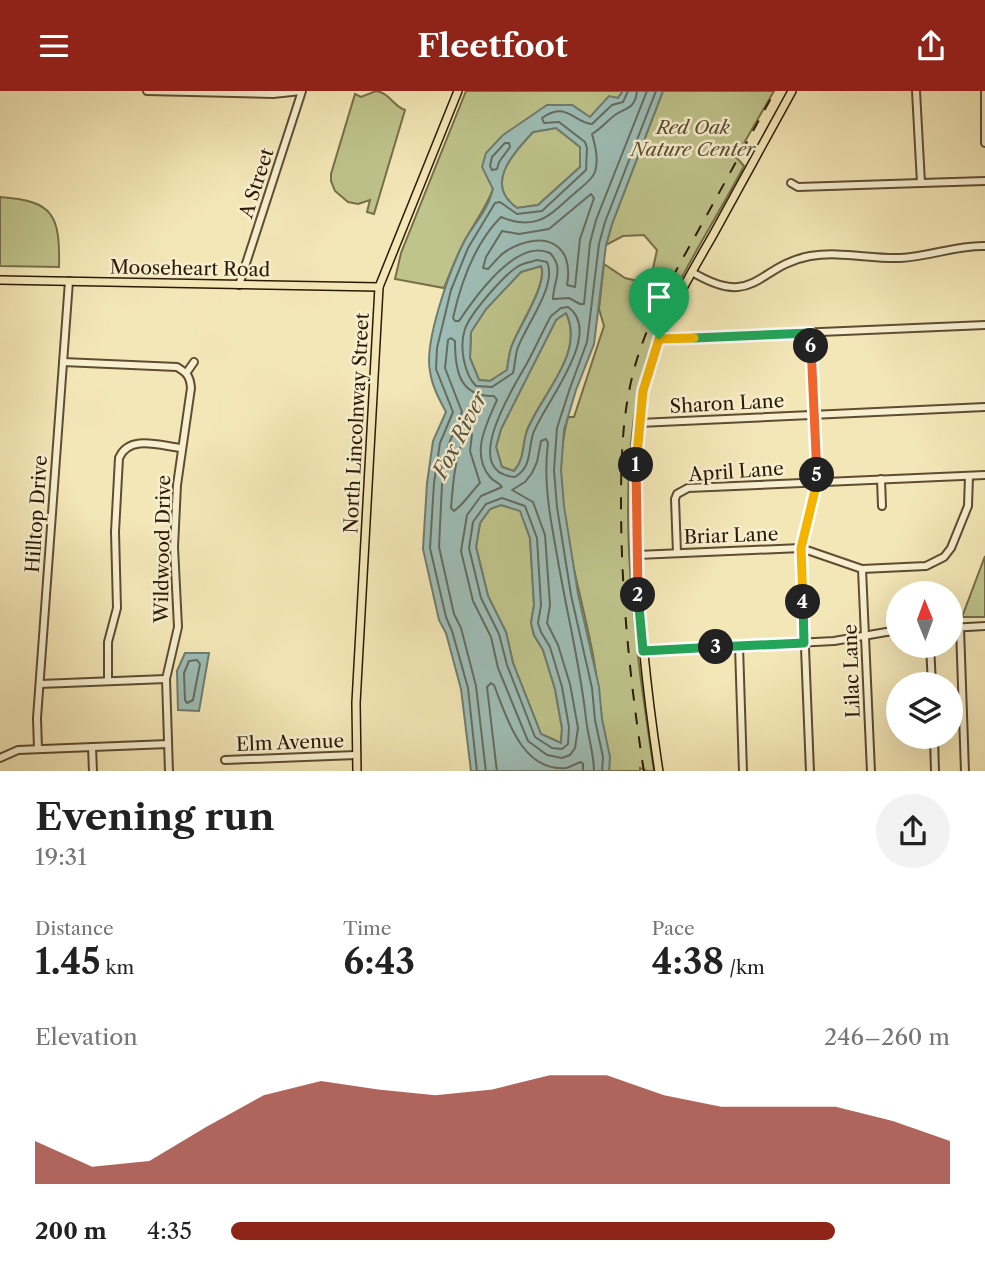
<!DOCTYPE html>
<meta charset="utf-8">
<style>
body{margin:0;font-family:"Libre Caslon Text",serif;background:#f2f2f2;color:#222;height:100vh;display:flex;flex-direction:column;font-size:26px;white-space:nowrap}
*{box-sizing:border-box;margin:0}
p{font-size:23px;color:#767676}
.icon{flex:none;width:38px;height:38px;fill:none;stroke:currentColor;stroke-width:2;stroke-linecap:round;stroke-linejoin:round}
.map{position:relative;height:680px;overflow:hidden}
.sheet{display:flex;flex-direction:column;background:#fff;flex:1}
.sheet>*{flex:none}
.needle{width:46px;rotate:359deg}
.buttons{position:absolute;left:886px;top:490px;display:grid;gap:14px}
.buttons a{display:grid;place-items:center;width:77px;height:77px;border-radius:50%;background:#fff;box-shadow:0 7px 28px #0002;font-size:35px}
.pin{position:absolute;display:grid;place-items:center;width:60px;height:60px;color:#fff;margin:-72px -30px;border-radius:50% 50% 50% 0;rotate:-45deg;box-shadow:0 0 7px #0007}
.pin .icon{rotate:45deg}
.km{position:absolute;width:35px;height:35px;margin:-18px;border-radius:50%;background:#222;color:#fff;font-size:19px;line-height:35px;text-align:center}
.round{display:grid;place-items:center;flex:none;width:74px;height:74px;border-radius:37px;background:#f2f2f2}
.headline{display:flex;align-items:center;justify-content:space-between;height:119px;padding:0 35px}
h1{font-size:38px;font-weight:800;line-height:52px}
.stats{display:grid;grid-template-columns:repeat(3,1fr);gap:10px;height:119px;padding:7px 35px}
.stats div{display:grid;align-content:center}
.stats b{font-size:35px;font-weight:800}
.stats small{font-size:19px;font-weight:400}
.stats p{font-size:19px}
.chart{height:196px;padding:14px 35px}
.chart p{display:flex;justify-content:space-between}
.chart svg{width:100%;height:126px;margin-top:7px;fill:#8f2418;opacity:.7}
ul{padding:0 35px;list-style:none;font-size:23px}
li{display:grid;grid-template-columns:112px 84px 1fr;align-items:center;height:52px}
li i{height:18px;border-radius:9px;background:#8f2418}
header{display:flex;justify-content:space-between;align-items:center;height:91px;padding:0 35px;background:#8f2418;color:#fff;font-size:32px;font-weight:800}
.map>svg:first-child{display:block}
.green{fill:#bfc48c;stroke:#766f48;stroke-width:2}
.water{fill:#9ebeb7;stroke:#707c6f;stroke-width:2;fill-rule:evenodd}
.lines{fill:none;stroke-linecap:round;stroke-linejoin:round}
.shore{stroke:#656c5e;stroke-width:2}
.minor-casing{stroke:#5e4d31;stroke-width:10}
.major-casing{stroke:#2c1a04;stroke-width:10}
.minor{stroke:#f8efd0;stroke-width:6}
.major{stroke:#f4e7b7;stroke-width:7}
.rail{stroke:#2c1a04;stroke-width:2;stroke-dasharray:12 12;stroke-linecap:butt}
.split-1-casing{stroke:#fff;stroke-width:14}
.split-2-casing{stroke:#fff;stroke-width:14}
.split-3-casing{stroke:#fff;stroke-width:14}
.split-4-casing{stroke:#fff;stroke-width:14}
.split-5-casing{stroke:#fff;stroke-width:14}
.split-6-casing{stroke:#fff;stroke-width:14}
.split-7-casing{stroke:#fff;stroke-width:14}
.split-8-casing{stroke:#fff;stroke-width:14}
.split-1{stroke:#f5b400;stroke-width:9}
.split-2{stroke:#f0652b;stroke-width:9}
.split-3{stroke:#22a559;stroke-width:9}
.split-4{stroke:#22a559;stroke-width:9}
.split-5{stroke:#f5b400;stroke-width:9}
.split-6{stroke:#f0652b;stroke-width:9}
.split-7{stroke:#22a559;stroke-width:9}
.split-8{stroke:#f5b400;stroke-width:9}
.labels{text-anchor:middle;stroke-width:5;stroke-linejoin:round;paint-order:stroke}
.park-label{font-size:19px;font-style:italic;fill:#584d2d;stroke:#f8efd0}
.street-label{font-size:19px;fill:#2c1a04;stroke:#f8efd0}
.water-label{font-size:21px;font-style:italic;fill:#545343;stroke:#f8efd0}
</style>
<header><svg class="icon" aria-label="menu" viewBox="0 0 24 24"><path d="M4 6h16M4 12h16M4 18h16"/></svg>Fleetfoot<svg class="icon" aria-label="share" viewBox="0 0 24 24"><path d="M12 15V3M7 8l5-5 5 5M5 13v7h14v-7"/></svg></header>
<div class="map">
<svg width="985" height="681" viewBox="0 0 985 681">
<rect width="100%" height="100%" fill="#f4e7b7"/>
<filter id="stains"><feTurbulence type="fractalNoise" baseFrequency=".00286" numOctaves="4"/><feColorMatrix values="0 0 0 0 .2 0 0 0 0 .09 0 0 0 0 .02 0 0 0 .5 -.17"/></filter>
<radialGradient id="worn" r=".72"><stop offset=".6" stop-color="#630" stop-opacity="0"/><stop offset="1" stop-color="#630" stop-opacity=".3"/></radialGradient>
<g class="green">
<path d="M376,0C390,2 393,15 405,19L374,123L367,121L370,109L358,113L348,111L335,100L331,90V83L355,3L361,6Z"/>
<path d="M466,0H623L618,7L609,6L590,27L572,14H547L487,85L493,98C485,119 474,132 464,151C456,166 450,182 444,197L395,188L401,162Z"/>
<path d="M663,0H774L736,66L744,75C713,134 674,191 651,254C608,377 635,554 654,680H647L640,677V680H609C611,661 604,646 602,628C598,605 597,582 592,559C578,485 547,402 568,326H574L604,235L599,218L604,173L625,187L646,192L651,187L657,159L644,144L623,145L606,154L612,133Z"/>
<path d="M556,37L580,56V76L538,114L517,117C483,93 514,62 533,41Z"/>
<path d="M0,106C54,110 60,124 59,176L0,175Z"/>
<path d="M541,175C548,194 517,237 511,257C509,264 508,272 507,279L490,290L479,289L470,267L471,241L486,218L521,181Z"/>
<path d="M566,222C585,263 542,302 527,339C522,354 525,367 514,380L502,376L496,356L501,338L556,229Z"/>
<path d="M501,414L520,419L530,447L534,514L531,532L534,544L543,559L555,598L562,637L561,652L541,643L513,572L506,541L488,505L476,456L480,432L490,418Z"/>
<path d="M985,465V526H962Z"/>
</g>
<g class="water">
<path d="M623,0H663L612,133L606,154L594,253L576,299L564,339L561,379L564,415L578,503L599,596L602,628L610,666L609,680H471L461,598L446,542L439,529L423,458L427,392L433,350L446,321C439,308 432,295 430,280C424,251 449,182 462,155C468,141 478,131 485,118C489,112 491,105 493,98L482,76L486,62L503,44L547,14H572L590,26L609,5L618,7ZM556,37L580,56V76L538,114L517,117C483,93 514,62 533,41ZM541,175C549,193 517,238 511,257C509,264 508,272 507,279L490,290L479,289L470,267L471,241L486,218L521,181ZM566,222C586,262 541,303 527,340C522,354 525,368 514,380L502,376L496,356L501,338L556,229ZM501,414L520,420L530,447L534,514L531,532L534,544L543,559L555,598L562,637L561,652L541,643L513,572L506,541L488,505L476,456L480,432L490,418Z"/>
<path d="M185,562H209L199,620L178,619L177,580Z"/>
</g>
<g class="lines">
<g class="shore">
<path d="M637,0C635,19 626,16 615,24C607,30 601,38 592,43C595,54 599,68 595,81C592,89 583,95 576,101C550,124 537,141 501,126C475,152 461,191 453,227L455,230H459C475,206 516,147 550,162C565,178 553,191 553,208L569,207L580,213H584L590,152L596,129L647,0"/>
<path d="M505,52H509L510,56L499,71L497,78L492,79L490,75L492,66Z"/>
<path d="M591,103L594,107L580,148L575,196L567,194C575,151 542,139 508,159C500,163 494,172 488,178L483,177L486,166L502,140L519,143L549,138Z"/>
<path d="M537,169L547,171C558,194 524,237 517,259C515,267 515,274 513,282L492,296L476,295C464,283 459,255 465,238C470,223 503,185 517,176C522,172 531,171 537,169Z"/>
<path d="M568,216C605,242 543,314 533,343C528,359 532,376 515,386C459,382 513,297 526,274C535,258 542,241 551,225L561,217Z"/>
<path d="M470,340L472,343L470,360L480,392C472,400 463,414 454,420L451,417C453,391 455,365 466,342Z"/>
<path d="M502,407L525,415L537,447L541,514L538,532L541,541L550,556L562,596L569,636L568,653L562,658L552,657L535,646L507,574L499,543L481,507L469,457L473,431L486,413Z"/>
<path d="M197,569L200,573L193,609L187,612L185,609L184,582L189,570Z"/>
<path d="M477,681L468,597L452,540L446,526L430,457L434,392L440,352L453,321L436,278L437,257L451,199L468,157L495,112L500,111L517,123L542,120L586,79L587,57L585,51L559,31L544,32L542,27C566,9 574,32 592,33L612,14L623,11L628,0"/>
<path d="M486,681L476,595L461,537L454,523L439,456L442,393L448,355L462,321L445,277L448,249L451,247L455,250C455,279 459,306 494,305L497,309C487,332 470,362 490,386C494,391 499,391 502,396L481,405L467,424L461,460L473,510L491,546L498,577L528,650L547,664L562,667L570,664L575,657L578,637L570,593L558,554L547,532L550,514L545,444L533,411L512,399L525,391L532,382L537,371L541,350L546,348L548,352C543,390 550,426 557,464C566,519 580,572 586,628C588,646 594,662 594,681"/>
<path d="M497,681L487,596L491,592L494,594C506,624 521,681 566,677C571,676 576,672 581,671L583,673V681"/>
<path d="M602,681L603,666L595,629L592,597L571,504L557,416L554,379L557,337L570,297L587,251L599,153L605,131L656,0"/>
</g>
<g class="minor-casing">
<g id="minor">
<path d="M147,0L273,3L301,0"/>
<path d="M916,0L921,92L985,90"/>
<path d="M985,0V52"/>
<path d="M791,92L798,96L921,92"/>
<path d="M692,181C756,219 756,175 810,165C840,160 870,168 900,167C929,166 956,154 985,155"/>
<path d="M239,194L302,0"/>
<path d="M810,242L817,391L801,457L810,681"/>
<path d="M659,248L985,234"/>
<path d="M63,271L177,276C187,282 190,285 191,297L177,394L174,456L178,536L166,588L169,681"/>
<path d="M187,281L194,271"/>
<path d="M639,332L985,316"/>
<path d="M881,388L882,415"/>
<path d="M677,462L675,408L677,403L688,397L985,384"/>
<path d="M637,464L801,457L862,478L926,475L944,466L951,457L968,415L969,385"/>
<path d="M862,478L871,681"/>
<path d="M950,537L985,535"/>
<path d="M960,537L965,681"/>
<path d="M739,555L743,681"/>
<path d="M930,555L932,593"/>
<path d="M643,560L834,550L898,539"/>
<path d="M108,590V551L117,517L115,441L119,367C129,343 161,355 181,357"/>
<path d="M40,593L166,588"/>
<path d="M934,646L935,681"/>
<path d="M92,656L93,681"/>
<path d="M38,658L37,627L69,190"/>
<path d="M0,667L18,659L168,653"/>
<path d="M225,669L356,664"/>
</g>
</g>
<g class="major-casing">
<g id="major">
<path d="M0,189L379,196"/>
<path d="M357,681L356,612L379,196L458,0"/>
<path d="M659,681C647,603 639,526 636,448C634,390 633,329 650,273C664,227 689,186 713,144C739,96 766,48 792,0"/>
</g>
</g>
<use href="#minor" class="minor"/>
<use href="#major" class="major"/>
<path class="rail" d="M644,681C630,591 621,502 621,411C621,359 623,308 640,259C654,217 677,178 698,140C724,93 749,47 775,0"/>
</g>
<g class="lines">
<g class="split-1-casing">
<path id="split-1" d="M636,374L643,300L659,248"/>
</g>
<g class="split-2-casing">
<path id="split-2" d="M636,374L638,504"/>
</g>
<g class="split-3-casing">
<path id="split-3" d="M638,504L643,560L716,556"/>
</g>
<g class="split-4-casing">
<path id="split-4" d="M716,556L804,552L803,511"/>
</g>
<g class="split-5-casing">
<path id="split-5" d="M803,511L801,457L817,391V384"/>
</g>
<g class="split-6-casing">
<path id="split-6" d="M811,255L817,384"/>
</g>
<g class="split-7-casing">
<path id="split-7" d="M694,247L810,242L811,255"/>
</g>
<g class="split-8-casing">
<path id="split-8" d="M659,248L694,247"/>
</g>
<use href="#split-1" class="split-1"/>
<use href="#split-2" class="split-2"/>
<use href="#split-3" class="split-3"/>
<use href="#split-4" class="split-4"/>
<use href="#split-5" class="split-5"/>
<use href="#split-6" class="split-6"/>
<use href="#split-7" class="split-7"/>
<use href="#split-8" class="split-8"/>
</g>
<g class="labels">
<g class="park-label">
<text x="693" y="43">Red Oak<tspan x="693" dy="22">Nature Center</tspan></text>
</g>
<g class="street-label">
<text transform="translate(256 92) rotate(-72)" y="7">A Street</text>
<text transform="translate(190 177) rotate(1)" y="7">Mooseheart Road</text>
<text transform="translate(727 312) rotate(-3)" y="7">Sharon Lane</text>
<text transform="translate(356 332) rotate(-87)" y="7">North Lincolnway Street</text>
<text transform="translate(736 380) rotate(-4)" y="7">April Lane</text>
<text transform="translate(36 423) rotate(-86)" y="7">Hilltop Drive</text>
<text transform="translate(731 444) rotate(-2)" y="7">Briar Lane</text>
<text transform="translate(162 458) rotate(-89)" y="7">Wildwood Drive</text>
<text transform="translate(851 580) rotate(-92)" y="7">Lilac Lane</text>
<text transform="translate(290 651) rotate(-2)" y="7">Elm Avenue</text>
</g>
<g class="water-label">
<text transform="translate(460 344) rotate(-63)" y="7">Fox River</text>
</g>
</g>
<rect width="100%" height="100%" filter="url(#stains)"/>
<rect width="100%" height="100%" fill="url(#worn)"/>
</svg>
<div class="buttons">
<a><svg class="needle" viewBox="-14 -14 28 28"><path d="M0-13l5 13h-10z" fill="#e53935"/><path d="M0 13l5-13h-10z" fill="#767676"/></svg></a>
<a><svg class="icon" aria-label="layers" viewBox="0 0 24 24"><path d="M12 4l9 5-9 5-9-5zM3 14l9 5 9-5"/></svg></a>
</div>
<div class="pin" style="left:659px;top:248px;background:#1e9e55"><svg class="icon" aria-label="arrive" viewBox="0 0 24 24"><path d="M6 21V4h12l-3 4 3 4H6"/></svg></div>
<b class="km" style="left:636px;top:374px">1</b>
<b class="km" style="left:638px;top:504px">2</b>
<b class="km" style="left:716px;top:556px">3</b>
<b class="km" style="left:803px;top:511px">4</b>
<b class="km" style="left:817px;top:384px">5</b>
<b class="km" style="left:811px;top:255px">6</b>
</div>
<section class="sheet">
<div class="headline"><div><h1>Evening run</h1><p>19:31</p></div><a class="round"><svg class="icon" aria-label="share" viewBox="0 0 24 24"><path d="M12 15V3M7 8l5-5 5 5M5 13v7h14v-7"/></svg></a></div>
<div class="stats">
<div><p>Distance</p><b>1.45<small> km</small></b></div>
<div><p>Time</p><b>6:43</b></div>
<div><p>Pace</p><b>4:38<small> /km</small></b></div>
</div>
<div class="chart"><p><span>Elevation</span>246–260 m</p>
<svg viewBox="0 0 160 44" preserveAspectRatio="none"><path d="M0 44V29L10 38L20 36L30 24L40 13L50 8L60 11L70 13L80 11L90 6L100 6L110 13L120 17L130 17L140 17L150 22L160 29V44z"/></svg>
</div>
<ul>
<li><b>200 m</b>4:35<i style="width:84%"></i></li>
</ul>
</section>
